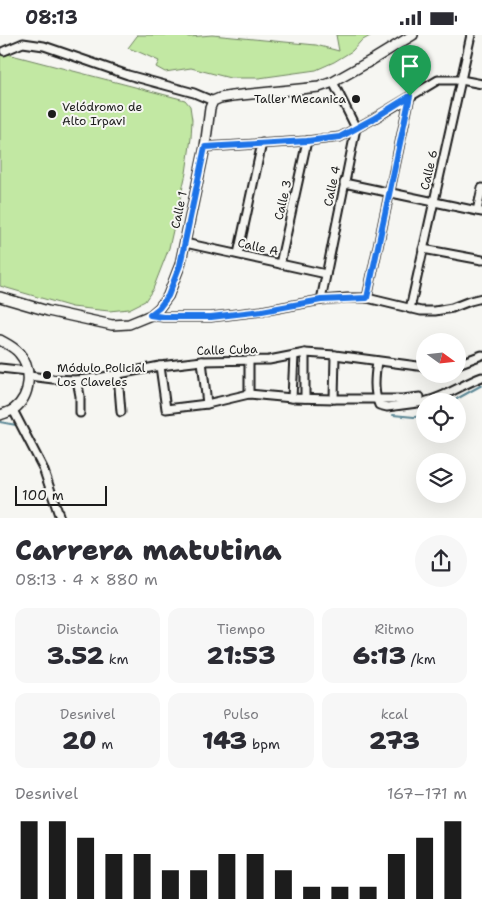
<!DOCTYPE html>
<html lang="es">
<meta charset="utf-8">
<style>
body{margin:0;font-family:"Shantell Sans",sans-serif;background:#f7f7f7;color:#2b2b33;height:100vh;display:flex;flex-direction:column;font-size:19px;white-space:nowrap}
*{box-sizing:border-box;margin:0}
p{font-size:16px;color:#7c7c81}
.icon{flex:none;width:28px;height:28px;fill:none;stroke:currentColor;stroke-width:2;stroke-linecap:round;stroke-linejoin:round}
.map{position:relative;height:483px;overflow:hidden}
.panel{display:flex;flex-direction:column;background:#fff;flex:1}
.panel>*{flex:none}
.needle{width:32px;rotate:105deg}
.tools{position:absolute;left:416px;top:298px;display:grid;gap:10px}
.tools a{display:grid;place-items:center;width:50px;height:50px;border-radius:50%;background:#fff;box-shadow:0 5px 20px #0002;font-size:25px}
.scale{position:absolute;left:15px;bottom:12px;width:92px;box-sizing:border-box;padding-left:5px;border:2px solid #1c1c1c;border-top:0;font-size:14px;line-height:18px;white-space:nowrap;color:#1c1c1c;-webkit-text-stroke:4px #f6f6f2;paint-order:stroke}
.pin{position:absolute;display:grid;place-items:center;width:42px;height:42px;color:#fff;margin:-51px -21px;border-radius:50% 50% 50% 0;rotate:-45deg;box-shadow:0 0 5px #0007}
.pin .icon{rotate:45deg}
.round{display:grid;place-items:center;flex:none;width:52px;height:52px;border-radius:26px;background:#f7f7f7}
.overview{display:flex;align-items:center;justify-content:space-between;height:85px;padding:0 15px}
h1{font-size:28px;font-weight:800;line-height:38px}
.metrics{display:grid;grid-template-columns:repeat(3,1fr);gap:8px;height:85px;padding:5px 15px}
.metrics div{display:grid;align-content:center;border-radius:12px;background:#f7f7f7;text-align:center}
.metrics b{font-size:25px;font-weight:800}
.metrics small{font-size:14px;font-weight:400}
.metrics p{font-size:14px}
.chart{height:140px;padding:10px 15px}
.chart p{display:flex;justify-content:space-between}
.chart svg{width:100%;height:90px;margin-top:5px;stroke:#1c1c1c;stroke-width:6}
.status{display:flex;justify-content:space-between;align-items:center;height:35px;padding:0 25px;background:#fff;direction:ltr}
.status svg{height:14px;fill:currentColor}
.map>svg:first-child{display:block}
.green{fill:#c2e8a3;stroke:#6f8260}
.lines{fill:none;stroke-linecap:round;stroke-linejoin:round}
.stream{stroke:#5c8896;stroke-width:2}
.minor-casing{stroke:#1c1c1c;stroke-width:11}
.tertiary-casing{stroke:#1c1c1c;stroke-width:12}
.minor{stroke:#f6f6f2;stroke-width:7}
.tertiary{stroke:#f6f6f2;stroke-width:9}
.route-casing{stroke:#fff;stroke-width:10}
.route{stroke:#1a73e8;stroke-width:6}
.poi-dot{fill:#1c1c1c;stroke:#f6f6f2;stroke-width:2}
.labels{text-anchor:middle;stroke-width:4;stroke-linejoin:round;paint-order:stroke}
.poi-label{font-size:12px;fill:#1c1c1c;stroke:#f6f6f2;text-anchor:start}
.street-label{font-size:12px;fill:#1c1c1c;stroke:#f6f6f2}
</style>
<div class="status"><b>08:13</b><svg viewBox="0 0 49 12"><path d="M0 12V9h3v3zM5 12V6h3v6zM10 12V3h3v9zM15 12V0h3v12zM26 1h20v11H26zM47 4h2v5h-2z"/></svg></div>
<div class="map">
<svg width="482" height="483" viewBox="0 0 482 483">
<rect width="100%" height="100%" fill="#f6f6f2"/>
<filter id="ink" filterUnits="userSpaceOnUse"><feTurbulence type="fractalNoise" baseFrequency=".02" numOctaves="2"/><feDisplacementMap in="SourceGraphic" scale="10" xChannelSelector="R" yChannelSelector="G"/><feConvolveMatrix kernelMatrix="1 2 1 2 8 2 1 2 1" color-interpolation-filters="sRGB"/></filter>
<g filter="url(#ink)">
<g class="green">
<path d="M136,0H182L189,2L212,0L316,10L339,16L336,0H372L361,6L352,16L334,27L316,35L259,43H230L191,33L165,37L156,32L159,26L139,17L128,13L137,1Z"/>
<path d="M0,17L185,65L190,71L192,85L191,103L186,138L169,213L153,254L145,266L129,274L109,276L72,272L0,251Z"/>
</g>
<g class="lines">
<g class="stream">
<path d="M453,366L482,350"/>
<path d="M393,380L414,382L425,381"/>
<path d="M0,387L16,390"/>
</g>
<g class="minor-casing">
<g id="minor">
<path d="M4,16L23,8L44,11L128,40L194,58L213,66"/>
<path d="M205,112L307,106L340,102L373,84L438,45H461L482,49"/>
<path d="M344,148L482,177"/>
<path d="M477,176L482,153"/>
<path d="M185,208L326,239"/>
<path d="M423,214L482,225"/>
<path d="M238,219L262,108"/>
<path d="M280,229L307,106"/>
<path d="M367,263L410,61"/>
<path d="M321,265L356,93L333,47"/>
<path d="M410,274L471,0"/>
<path d="M151,280L163,282H211L262,276L321,265L347,263H367L421,276H435L452,273L470,266L482,263"/>
<path d="M305,318V363"/>
<path d="M249,325V359"/>
<path d="M202,326L207,369"/>
<path d="M377,326C375,341 373,356 379,370L387,372L425,367"/>
<path d="M458,329L482,320"/>
<path d="M160,331L166,374L207,369L249,359L292,363L334,364H402L420,362"/>
<path d="M0,333L28,336"/>
<path d="M118,340L121,377"/>
<path d="M29,341L53,344L77,345L98,343L160,331L202,326L269,325L305,318L335,320L425,332"/>
<path d="M77,345L80,361V378"/>
<path d="M292,363L294,320"/>
<path d="M334,364L335,320"/>
<path d="M427,366C447,361 463,349 482,342"/>
<path d="M13,375L43,433L60,483"/>
</g>
</g>
<g class="tertiary-casing">
<g id="tertiary">
<path d="M0,262L48,276L112,290L129,289L151,280L159,273L168,261L180,230L205,112L210,73L213,66L220,63L232,61L319,52L333,47L372,25L413,0"/>
<path d="M0,305C7,309 14,312 19,318C33,334 31,361 14,374C10,377 5,378 0,380"/>
</g>
</g>
<use href="#minor" class="minor"/>
<use href="#tertiary" class="tertiary"/>
</g>
</g>
<g class="lines" filter="url(#ink)">
<g class="route-casing">
<path id="route" d="M410,61L367,263L321,265L262,276L211,282H163L150,280L159,273L168,261L180,230L205,112L307,106L340,102L373,84Z"/>
</g>
<use href="#route" class="route"/>
</g>
<g class="poi-dot">
<circle cx="356" cy="64" r="5"/>
<circle cx="52" cy="79" r="5"/>
<circle cx="47" cy="340" r="5"/>
</g>
<g class="labels">
<g class="poi-label">
<text x="346" y="68" text-anchor="end">Taller Mecanica</text>
<text x="62" y="76">Velódromo de<tspan x="62" dy="14">Alto Irpavi</tspan></text>
<text x="57" y="337">Módulo Policial<tspan x="57" dy="14">Los Claveles</tspan></text>
</g>
<g class="street-label">
<text transform="translate(429 135) rotate(-77)" y="4">Calle 6</text>
<text transform="translate(332 151) rotate(-78)" y="4">Calle 4</text>
<text transform="translate(283 165) rotate(-77)" y="4">Calle 3</text>
<text transform="translate(179 175) rotate(-78)" y="4">Calle 1</text>
<text transform="translate(258 212) rotate(12)" y="4">Calle A</text>
<text transform="translate(227 315) rotate(-2)" y="4">Calle Cuba</text>
</g>
</g>
</svg>
<div class="tools">
<a><svg class="needle" viewBox="-14 -14 28 28"><path d="M0-13l5 13h-10z" fill="#e53935"/><path d="M0 13l5-13h-10z" fill="#7c7c81"/></svg></a>
<a><svg class="icon" aria-label="locate" viewBox="0 0 24 24"><circle cx="12" cy="12" r="6"/><path d="M12 2v4M12 18v4M2 12h4M18 12h4"/></svg></a>
<a><svg class="icon" aria-label="layers" viewBox="0 0 24 24"><path d="M12 4l9 5-9 5-9-5zM3 14l9 5 9-5"/></svg></a>
</div>
<div class="scale">100 m</div>
<div class="pin" style="left:410px;top:61px;background:#1e9e55"><svg class="icon" aria-label="arrive" viewBox="0 0 24 24"><path d="M6 21V4h12l-3 4 3 4H6"/></svg></div>
</div>
<section class="panel">
<div class="overview"><div><h1>Carrera matutina</h1><p>08:13 · 4 × 880 m</p></div><a class="round"><svg class="icon" aria-label="share" viewBox="0 0 24 24"><path d="M12 15V3M7 8l5-5 5 5M5 13v7h14v-7"/></svg></a></div>
<div class="metrics">
<div><p>Distancia</p><b>3.52<small> km</small></b></div>
<div><p>Tiempo</p><b>21:53</b></div>
<div><p>Ritmo</p><b>6:13<small> /km</small></b></div>
</div>
<div class="metrics">
<div><p>Desnivel</p><b>20<small> m</small></b></div>
<div><p>Pulso</p><b>143<small> bpm</small></b></div>
<div><p>kcal</p><b>273</b></div>
</div>
<div class="chart"><p><span>Desnivel</span>167–171 m</p>
<svg viewBox="0 0 160 44" preserveAspectRatio="none"><path d="M5 44V6M15 44V6M25 44V14M35 44V22M45 44V22M55 44V30M65 44V30M75 44V22M85 44V22M95 44V30M105 44V38M115 44V38M125 44V38M135 44V22M145 44V14M155 44V6"/></svg>
</div>
</section>
